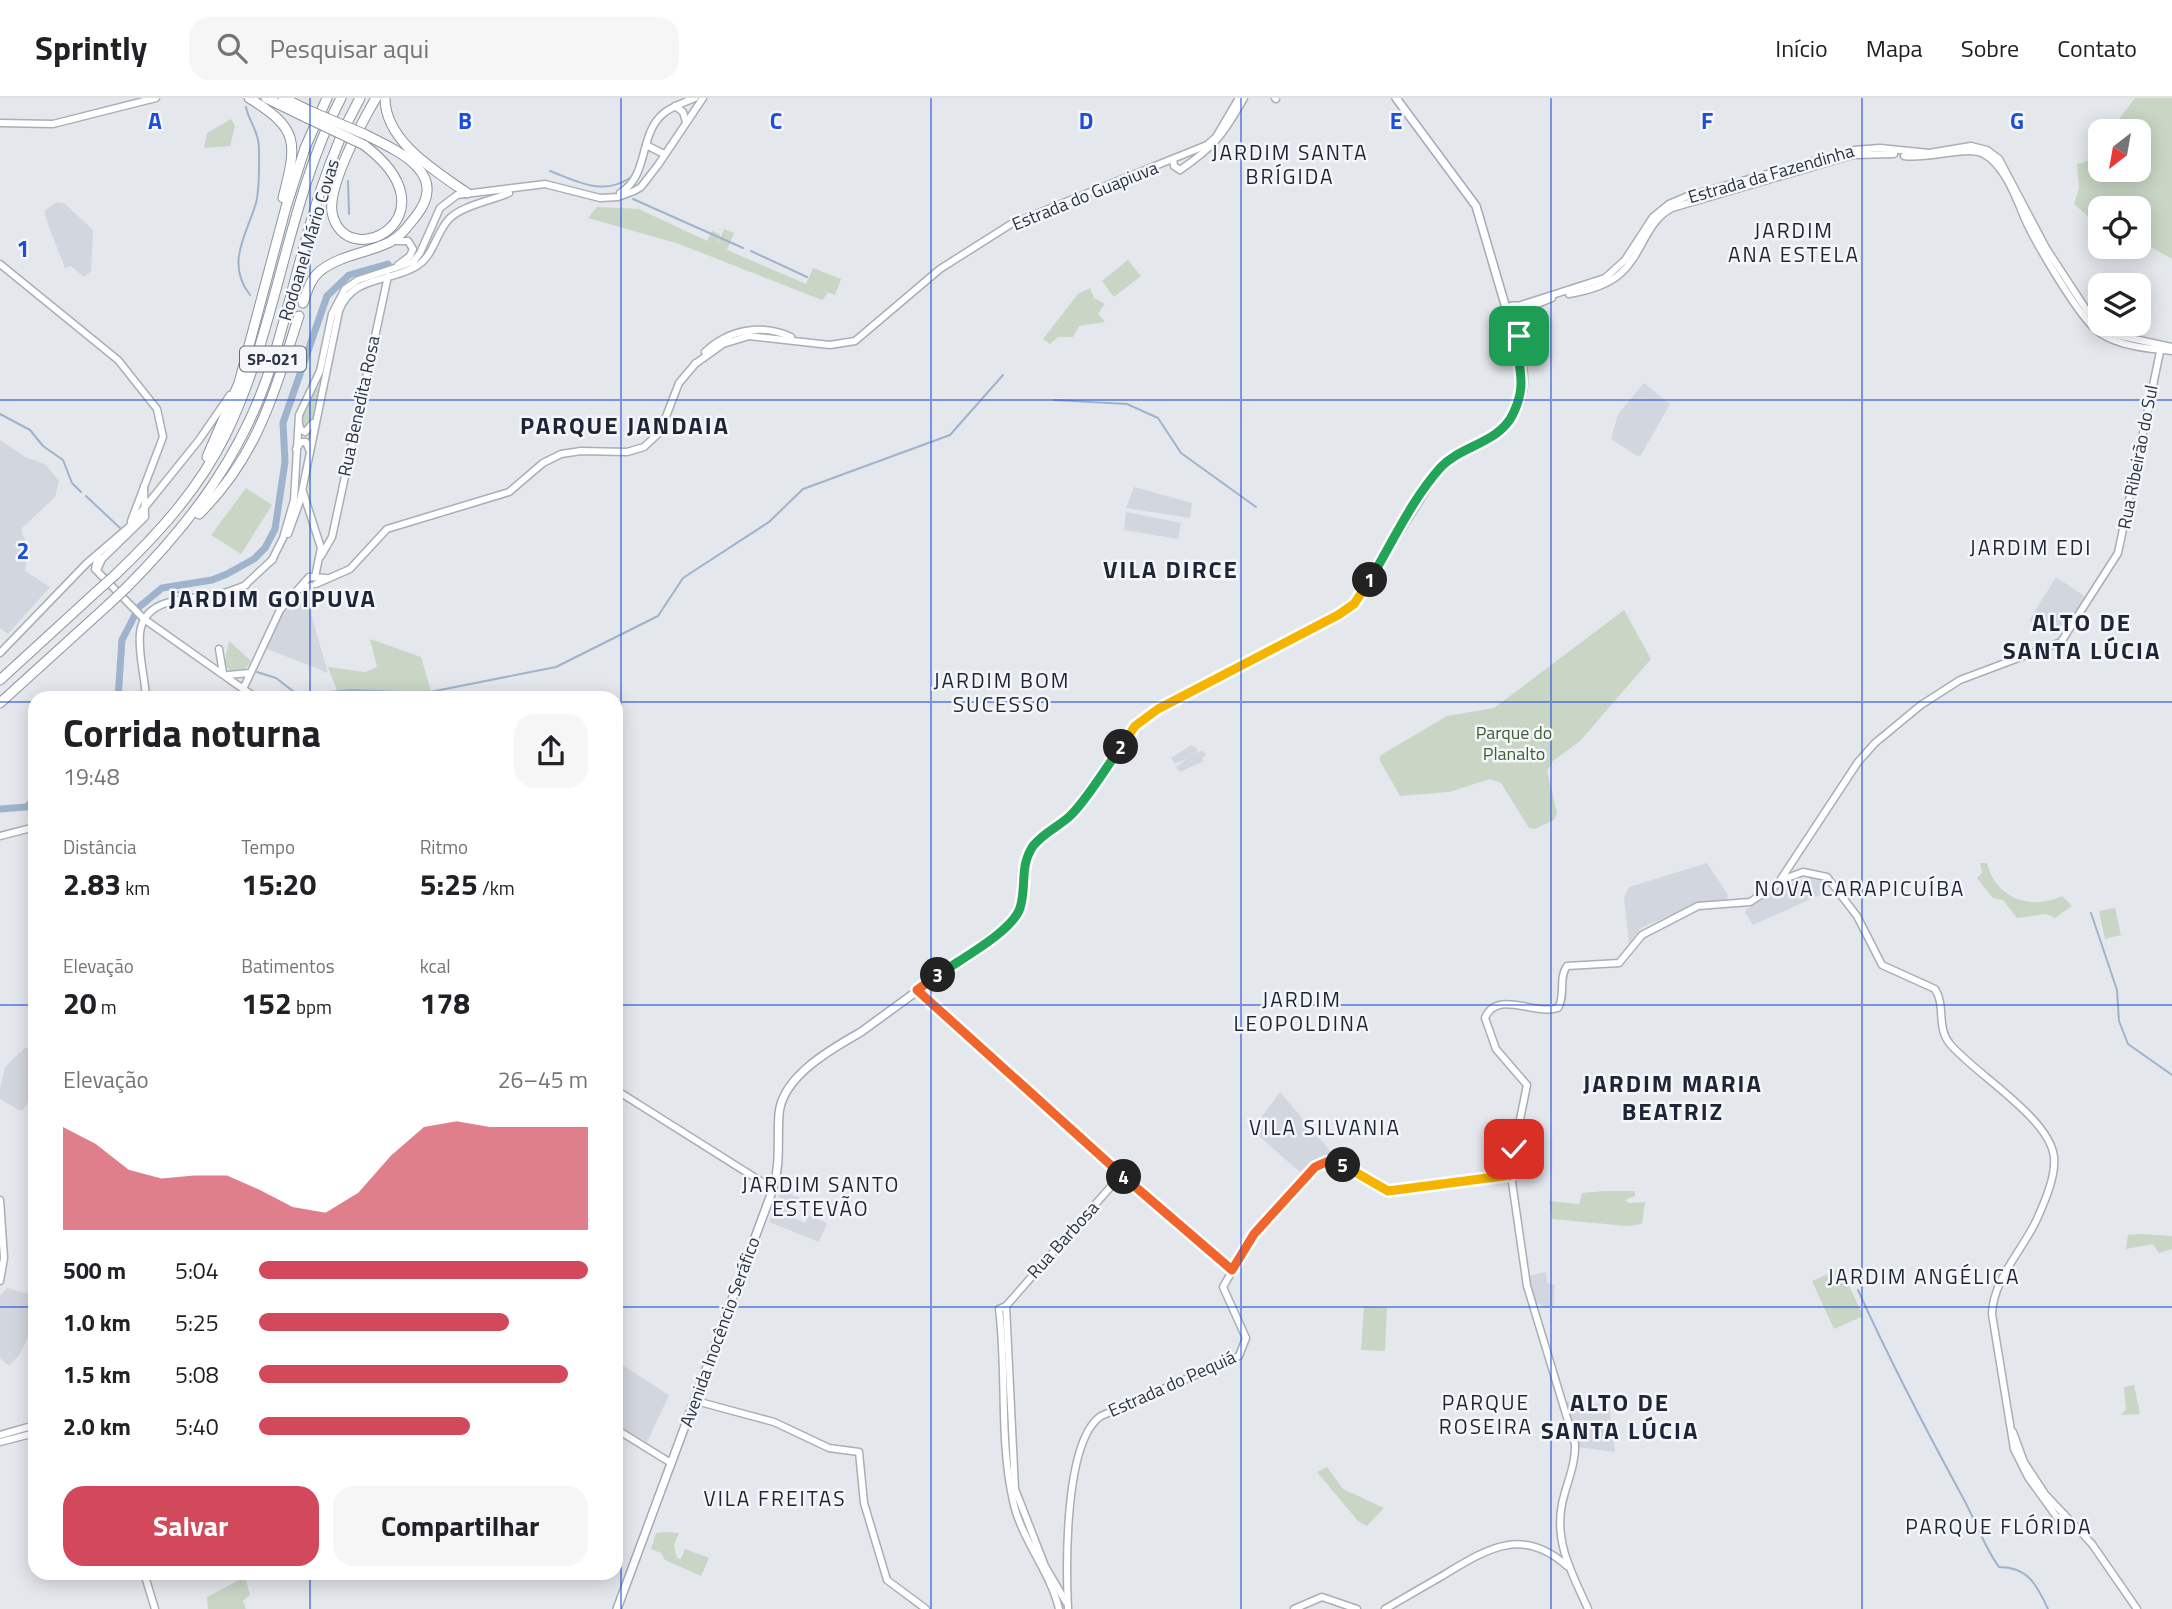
<!DOCTYPE html>
<html lang="pt">
<meta charset="utf-8">
<style>
body{margin:0;font-family:"Titillium Web",sans-serif;background:#f6f6f6;color:#202124;height:100vh;display:flex;flex-direction:column;font-size:26px;white-space:nowrap}
*{box-sizing:border-box;margin:0}
p{font-size:23px;color:#757577}
.icon{flex:none;width:38px;height:38px;fill:none;stroke:currentColor;stroke-width:2;stroke-linecap:round;stroke-linejoin:round}
.map{position:relative;flex:1;overflow:hidden}
.details{position:absolute;left:28px;top:593px;width:595px;height:889px;display:flex;flex-direction:column;background:#fff;border-radius:21px;box-shadow:0 4px 18px #0003}
.details>*{flex:none}
.needle{width:46px;rotate:211deg}
.controls{position:absolute;left:2088px;top:21px;display:grid;gap:14px}
.controls a{display:grid;place-items:center;width:63px;height:63px;border-radius:14px;background:#fff;box-shadow:0 4px 18px #0003;font-size:35px}
.pin{position:absolute;display:grid;place-items:center;width:60px;height:60px;color:#fff;margin:-30px;border-radius:14px;box-shadow:0 4px 10px #0006}
.km{position:absolute;width:35px;height:35px;margin:-18px;border-radius:50%;background:#222;color:#fff;font-size:19px;line-height:35px;text-align:center}
.round{display:grid;place-items:center;flex:none;width:74px;height:74px;border-radius:21px;background:#f6f6f6}
.summary{display:flex;align-items:center;justify-content:space-between;height:119px;padding:0 35px}
h1{font-size:38px;font-weight:700;line-height:52px}
.metrics{display:grid;grid-template-columns:repeat(3,1fr);gap:10px;height:119px;padding:7px 35px}
.metrics div{display:grid;align-content:center}
.metrics b{font-size:30px;font-weight:700}
.metrics small{font-size:19px;font-weight:400}
.metrics p{font-size:19px}
.chart{height:196px;padding:14px 35px}
.chart p{display:flex;justify-content:space-between}
.chart svg{width:100%;height:126px;margin-top:7px;fill:#d1495b;opacity:.7}
.action{display:flex;gap:14px;margin-top:auto;padding:14px 35px}
.action a{flex:1;height:80px;border-radius:21px;background:#d1495b;color:#fff;font-size:28px;font-weight:700;line-height:80px;text-align:center}
.action a+a{background:#f6f6f6;color:#202124}
ul{padding:0 35px;list-style:none;font-size:23px}
li{display:grid;grid-template-columns:112px 84px 1fr;align-items:center;height:52px}
li i{height:18px;border-radius:9px;background:#d1495b}
header{display:flex;align-items:center;gap:42px;box-sizing:border-box;height:98px;padding:0 35px;background:#fff;border-bottom:2px solid #e0e0e0}
header strong{font-size:33px}
nav{display:flex;gap:38px;margin-inline-start:auto;font-size:24px}
.search{width:490px;height:63px;background:#f6f6f6;display:flex;align-items:center;gap:18px;box-sizing:border-box;padding:0 24px;border-radius:21px;color:#757577;font-size:26px}
.map>svg:first-child{display:block}
.built{fill:#d2d6de}
.green{fill:#c9d6c5}
.lines{fill:none;stroke-linecap:round;stroke-linejoin:round}
.stream{stroke:#9fb4cc;stroke-width:2}
.river{stroke:#9fb4cc;stroke-width:7}
.secondary-casing{stroke:#a9aeb7;stroke-width:9}
.primary-casing{stroke:#a3abb8;stroke-width:10}
.highway-casing{stroke:#8b94a3;stroke-width:11}
.secondary{stroke:#fff;stroke-width:6}
.primary{stroke:#fff;stroke-width:7}
.highway{stroke:#fff;stroke-width:9}
.highway-bridge-casing{stroke:#8b94a3;stroke-width:11;stroke-linecap:butt}
.highway-bridge{stroke:#fff;stroke-width:9}
.split-1-casing{stroke:#fff;stroke-width:14}
.split-2-casing{stroke:#fff;stroke-width:14}
.split-3-casing{stroke:#fff;stroke-width:14}
.split-4-casing{stroke:#fff;stroke-width:14}
.split-5-casing{stroke:#fff;stroke-width:14}
.split-6-casing{stroke:#fff;stroke-width:14}
.split-1{stroke:#22a559;stroke-width:9}
.split-2{stroke:#f5b400;stroke-width:9}
.split-3{stroke:#22a559;stroke-width:9}
.split-4{stroke:#f0652b;stroke-width:9}
.split-5{stroke:#f0652b;stroke-width:9}
.split-6{stroke:#f5b400;stroke-width:9}
.grid{fill:none;stroke:#1d4ed8;stroke-width:2;stroke-opacity:0.55}
.labels{text-anchor:middle;stroke-width:5;stroke-linejoin:round;paint-order:stroke}
.shield{fill:#f4f6f9;stroke:#676e7b;stroke-width:2}
.shield-label{font-size:16px;font-weight:bold;fill:#2b3445}
.street-label{font-size:18px;fill:#2b3445;stroke:#f4f6f9}
.park-label{font-size:18px;fill:#3f6138;stroke:#f4f6f9}
.quarter-label{font-size:21px;letter-spacing:2px;fill:#1d2536;stroke:#f4f6f9}
.district-label{font-size:24px;font-weight:bold;letter-spacing:2px;fill:#1d2536;stroke:#f4f6f9}
.grid-label{font-size:23px;text-anchor:middle;font-weight:bold;fill:#1d4ed8;stroke:#f4f6f9;stroke-width:5;stroke-linejoin:round;paint-order:stroke}
</style>
<header>
<strong>Sprintly</strong>
<div class="search"><svg class="icon" aria-label="search" viewBox="0 0 24 24"><circle cx="10" cy="10" r="6"/><path d="M15 15l6 6"/></svg>Pesquisar aqui</div>
<nav><a>Início</a><a>Mapa</a><a>Sobre</a><a>Contato</a></nav>
</header>
<div class="map">
<svg width="2172" height="1511" viewBox="0 0 2172 1511">
<rect width="100%" height="100%" fill="#e4e7ec"/>
<g class="built">
<path d="M57,104L64,105L93,132L91,173L84,179L71,168L65,170L46,121L45,112Z"/>
<path d="M1644,285L1670,306L1641,357L1637,358L1611,341L1618,316Z"/>
<path d="M0,342L25,359L45,366L59,383L55,399L21,431L28,450L25,473L50,489L8,536L0,530Z"/>
<path d="M1134,389L1192,405L1190,420L1126,410Z"/>
<path d="M1126,414L1181,425L1178,441L1124,432Z"/>
<path d="M2056,479L2087,500L2066,529L2061,527L2055,537L2029,523Z"/>
<path d="M304,495L307,502L328,575L265,550L284,510L294,499L301,502Z"/>
<path d="M1191,647L1198,651L1196,656L1202,652L1206,657L1202,660L1204,663L1180,674L1176,669L1188,660L1175,666L1171,660Z"/>
<path d="M1707,765L1728,797L1727,802L1701,804L1641,830L1629,846L1624,799L1629,789Z"/>
<path d="M1811,779L1819,780L1827,791L1826,794L1753,827L1745,814L1747,811L1787,786Z"/>
<path d="M26,949L35,955V991L23,1012H19L0,1001V992L5,969Z"/>
<path d="M1280,994L1337,1061L1328,1060L1301,1075L1252,1032Z"/>
<path d="M781,1093L800,1100L792,1119L805,1125L809,1117L827,1125L819,1144L769,1124Z"/>
<path d="M1546,1174L1547,1185L1555,1187L1553,1209H1545L1535,1204L1529,1178Z"/>
<path d="M7,1190L35,1198V1226L19,1257L9,1268L0,1260V1198Z"/>
<path d="M616,1263L669,1297L647,1344L616,1326Z"/>
<path d="M1564,1303L1609,1307L1615,1354L1578,1349Z"/>
</g>
<g class="green">
<path d="M2135,0H2172V161L2139,142L2138,110H2100V129L2074,106L2079,90L2077,66L2088,63L2100,47V72H2138V33H2110Z"/>
<path d="M231,21L235,28L230,48L204,50L207,35Z"/>
<path d="M597,109L639,111L707,143L712,133L720,136L717,147L724,131L734,135L727,152L806,186L813,170L841,181L835,197L822,192L828,195L822,202L679,146L588,120Z"/>
<path d="M1128,162L1141,178L1114,199L1102,183Z"/>
<path d="M1090,190L1094,200L1105,206L1098,216L1105,224L1079,228L1073,239H1058L1050,246L1043,241L1078,196Z"/>
<path d="M315,290L319,291L313,319L307,331L301,329L302,316Z"/>
<path d="M246,390L272,407L241,456L211,437Z"/>
<path d="M1624,512L1651,561L1580,643L1553,663L1547,673L1557,715L1554,722L1535,731L1529,730L1501,685L1490,681L1449,694L1400,698L1379,661L1381,657L1447,618L1494,610Z"/>
<path d="M370,541L421,559L433,600H340L328,569L365,574L377,569Z"/>
<path d="M229,543L251,563L242,576L233,575L224,567Z"/>
<path d="M1980,765H1987C1995,800 2031,813 2062,798L2072,808L2055,820L2046,816L2017,820L2003,802L1993,800L1977,780L1982,775Z"/>
<path d="M2115,810L2121,837L2105,841L2099,813Z"/>
<path d="M1605,1093H1635V1098L1625,1102L1629,1105L1645,1104L1642,1126L1627,1128L1552,1121L1549,1103L1579,1106L1582,1095Z"/>
<path d="M2142,1136L2172,1138V1151L2159,1155L2153,1146L2126,1151L2128,1137Z"/>
<path d="M1841,1170L1863,1218L1834,1231L1812,1183Z"/>
<path d="M1364,1208L1387,1210L1385,1253L1361,1252Z"/>
<path d="M2134,1287L2140,1316L2121,1317L2126,1311L2124,1289Z"/>
<path d="M1327,1369L1343,1391L1384,1410L1367,1428L1358,1423L1317,1374Z"/>
<path d="M665,1434L679,1435L674,1447L677,1460L681,1461L685,1451L709,1460L701,1478L665,1462L661,1455L651,1451L656,1435Z"/>
<path d="M245,1479L250,1497L243,1503L246,1511H208L207,1499Z"/>
</g>
<g class="lines">
<g class="stream">
<path d="M246,9C248,22 259,33 259,50C259,66 260,89 256,105C247,136 225,165 250,197"/>
<path d="M550,73C579,84 602,98 630,80"/>
<path d="M348,83L349,116"/>
<path d="M633,101L743,150"/>
<path d="M751,153L807,179"/>
<path d="M1054,302L1127,306L1158,320L1181,355L1256,409"/>
<path d="M0,316L30,332L43,348L63,362L72,385L81,394"/>
<path d="M86,398L120,430"/>
<path d="M162,490L181,495"/>
<path d="M257,574L276,580L298,597L351,592L425,595L556,569L658,518L683,480L769,424L803,391L950,337L1003,277"/>
<path d="M2091,815L2117,892L2119,923L2128,946L2172,977"/>
<path d="M1858,1192C1890,1263 1925,1330 1962,1398C1975,1421 1984,1449 1999,1469C2028,1469 2037,1487 2048,1511"/>
</g>
<g class="river">
<path d="M118,600L122,542L139,509L162,490L212,482L227,476L254,461L265,450L275,431L285,364L283,325L327,198L349,177L388,166"/>
<path d="M0,711L26,709L35,702"/>
</g>
<g class="secondary-casing">
<g id="secondary">
<path d="M1275,0L1276,1"/>
<path d="M675,8L683,14L686,24"/>
<path d="M0,25L53,26L156,0"/>
<path d="M646,47L664,56"/>
<path d="M1904,58C1928,62 1966,47 1984,56C2004,67 2016,99 2024,119C2034,142 2080,222 2100,235C2119,248 2149,251 2172,253"/>
<path d="M1173,61L1174,68L1180,72C1215,48 1223,37 1244,0"/>
<path d="M620,95C650,77 638,36 664,15C673,8 685,4 695,0"/>
<path d="M395,143H408L413,151L410,158L398,167"/>
<path d="M0,166L118,262L157,311L163,339L131,423"/>
<path d="M1569,196C1587,193 1607,188 1621,175C1642,157 1646,123 1672,110L1853,57L1894,56"/>
<path d="M1518,208L1605,180L1625,162L1653,119L1669,106L1688,98L1854,52L1880,50L1929,55L1971,48L1987,52L1999,61L2046,150L2095,225L2116,237L2172,249"/>
<path d="M1526,217L1530,209L1552,200"/>
<path d="M705,254C728,232 762,225 791,239"/>
<path d="M695,266L723,246L749,238L830,247L855,243L940,171L1011,126L1207,47L1216,39L1239,0"/>
<path d="M299,326L300,331L305,334L313,325"/>
<path d="M296,351L301,344H306L310,354"/>
<path d="M303,394L321,450L315,479"/>
<path d="M288,436L300,403L339,213C352,178 386,185 415,169C434,159 435,136 449,121C463,107 491,103 509,95"/>
<path d="M98,458L95,471L144,521L256,600"/>
<path d="M321,458L332,439L388,178"/>
<path d="M272,462L283,440L294,402L299,317L320,273L332,216L345,191L358,182L413,164L420,155L440,110L457,97L545,86L600,100L618,99L634,93L641,89L658,67L703,0"/>
<path d="M98,470L102,461L145,419L144,388"/>
<path d="M316,486L350,471L387,431L509,394L543,365L561,356L581,353L627,354L644,349L660,334L679,285L696,265"/>
<path d="M244,488L273,461"/>
<path d="M299,491L311,488"/>
<path d="M219,551L223,575"/>
<path d="M0,555L87,465L129,429L199,342L230,297"/>
<path d="M228,577L250,575"/>
<path d="M244,589L280,512L309,479L326,480"/>
<path d="M146,600C145,579 138,557 140,535C144,497 192,502 220,496C229,494 238,490 246,487"/>
<path d="M0,738L35,729"/>
<path d="M1781,781L1858,664L1875,645L1921,607L1960,582L2061,544L2118,455L2161,249"/>
<path d="M917,892L1121,1077L1232,1172"/>
<path d="M616,992L773,1091"/>
<path d="M0,1102L4,1160L0,1183"/>
<path d="M1006,1208L1015,1391L1045,1468L1066,1504"/>
<path d="M696,1303L774,1324L829,1350L859,1354L864,1405L887,1482L926,1511"/>
<path d="M616,1331L671,1365"/>
<path d="M2013,1334L2024,1364L2045,1396L2092,1446L2137,1511"/>
<path d="M0,1337L35,1327"/>
<path d="M0,1344L35,1335"/>
<path d="M144,1475L155,1511"/>
<path d="M1059,1511C1051,1475 1021,1441 1013,1403C999,1341 1007,1274 999,1211L1006,1208L1121,1077"/>
<path d="M1068,1511C1066,1469 1064,1343 1101,1318L1239,1258L1246,1240L1223,1189L1251,1140L1274,1112L1315,1069L1335,1064L1388,1093L1511,1077"/>
<path d="M1294,1511L1322,1499L1357,1511"/>
<path d="M1385,1511C1404,1500 1423,1489 1442,1478C1485,1452 1522,1427 1567,1468"/>
<path d="M1588,1511C1573,1477 1554,1445 1562,1406C1566,1386 1576,1367 1575,1346L1527,1188L1512,1084L1514,1051L1527,987L1496,951L1485,920C1497,891 1535,918 1558,910C1566,897 1558,880 1567,868L1619,865L1642,837L1698,808L1750,804L1787,780L1803,774L1827,779L1857,818L1882,867L1935,891C1946,908 1936,929 1950,946C1974,975 2050,1020 2054,1059C2056,1078 2045,1103 2037,1121C2023,1152 1993,1181 1992,1216L2014,1351L2028,1379L2059,1422L2064,1416"/>
</g>
</g>
<g class="primary-casing">
<g id="primary">
<path d="M1396,0L1476,108L1506,210"/>
<path d="M1512,208H1518L1526,217L1519,230L1510,226L1506,210Z"/>
<path d="M617,1511L773,1091C781,1065 777,1042 779,1016C782,978 833,950 861,934L1009,826L1021,806L1022,773L1028,757L1039,741L1070,718L1135,628L1158,611L1302,537L1354,506L1437,374C1469,338 1529,340 1523,273C1521,257 1513,242 1510,226"/>
</g>
</g>
<g class="highway-casing">
<g id="highway">
<path d="M249,0C300,31 297,45 283,100"/>
<path d="M266,0L307,20"/>
<path d="M283,0L310,13"/>
<path d="M385,0C385,43 435,73 467,95"/>
<path d="M364,47C460,119 344,178 332,114C328,87 362,24 376,0"/>
<path d="M303,205C307,194 310,181 320,173C340,157 368,155 390,144C401,138 408,128 416,118C450,75 398,53 364,36"/>
<path d="M207,359L239,285L286,109L305,50L327,0"/>
<path d="M199,416C258,358 274,294 299,218"/>
<path d="M115,477C159,435 199,391 226,336C278,229 286,106 341,0"/>
<path d="M126,490C192,424 246,352 273,261C300,173 315,81 360,0"/>
<path d="M0,582L96,494"/>
<path d="M0,605L108,507"/>
</g>
</g>
<use href="#secondary" class="secondary"/>
<use href="#primary" class="primary"/>
<use href="#highway" class="highway"/>
<g class="highway-bridge-casing">
<g id="highway-bridge">
<path d="M310,13L364,36"/>
<path d="M307,20L364,47"/>
<path d="M96,494L115,477"/>
<path d="M108,507L126,490"/>
</g>
</g>
<use href="#highway-bridge" class="highway-bridge"/>
</g>
<g class="lines">
<g class="split-1-casing">
<path id="split-1" d="M1370,482C1392,445 1412,401 1441,369C1462,347 1499,345 1513,316C1530,281 1514,268 1519,238"/>
</g>
<g class="split-2-casing">
<path id="split-2" d="M1121,649L1135,628L1158,611L1338,517L1354,506L1370,482"/>
</g>
<g class="split-3-casing">
<path id="split-3" d="M938,877C959,862 1012,834 1020,810C1027,788 1019,769 1033,748C1043,735 1058,729 1070,718C1086,703 1107,668 1121,649"/>
</g>
<g class="split-4-casing">
<path id="split-4" d="M938,877L917,892L1124,1079"/>
</g>
<g class="split-5-casing">
<path id="split-5" d="M1124,1079L1232,1172L1254,1136L1315,1069L1326,1064L1343,1067"/>
</g>
<g class="split-6-casing">
<path id="split-6" d="M1343,1067L1388,1093L1511,1077L1514,1051"/>
</g>
<use href="#split-1" class="split-1"/>
<use href="#split-2" class="split-2"/>
<use href="#split-3" class="split-3"/>
<use href="#split-4" class="split-4"/>
<use href="#split-5" class="split-5"/>
<use href="#split-6" class="split-6"/>
</g>
<path class="grid" d="M310,0V600M621,0V1511M931,0V1511M1241,0V1511M1551,0V1511M1862,0V1511M0,302H2172M0,604H35M616,604H2172M0,907H35M616,907H2172M0,1209H35M616,1209H2172M310,1475V1511"/>
<g class="labels">
<rect class="shield" x="240" y="248.5" width="66" height="25" rx="5"/>
<g class="shield-label">
<text x="273" y="267">SP-021</text>
</g>
<g class="street-label">
<text transform="translate(1771 76) rotate(-16)" y="6">Estrada da Fazendinha</text>
<text transform="translate(1085 98) rotate(-22)" y="6">Estrada do Guapiuva</text>
<text transform="translate(309 142) rotate(-73)" y="6">Rodoanel Mário Covas</text>
<text transform="translate(359 308) rotate(-78)" y="6">Rua Benedita Rosa</text>
<text transform="translate(2138 359) rotate(-79)" y="6">Rua Ribeirão do Sul</text>
<text transform="translate(1063 1142) rotate(-48)" y="6">Rua Barbosa</text>
<text transform="translate(720 1234) rotate(-70)" y="6">Avenida Inocêncio Seráfico</text>
<text transform="translate(1172 1286) rotate(-24)" y="6">Estrada do Pequiá</text>
</g>
<g class="park-label">
<text x="1514" y="641">Parque do<tspan x="1514" dy="21">Planalto</tspan></text>
</g>
<g class="quarter-label">
<text x="1290" y="62">JARDIM SANTA<tspan x="1290" dy="24">BRÍGIDA</tspan></text>
<text x="1794" y="140">JARDIM<tspan x="1794" dy="24">ANA ESTELA</tspan></text>
<text x="2031" y="457">JARDIM EDI</text>
<text x="1002" y="590">JARDIM BOM<tspan x="1002" dy="24">SUCESSO</tspan></text>
<text x="1860" y="798">NOVA CARAPICUÍBA</text>
<text x="1302" y="909">JARDIM<tspan x="1302" dy="24">LEOPOLDINA</tspan></text>
<text x="1325" y="1037">VILA SILVANIA</text>
<text x="821" y="1094">JARDIM SANTO<tspan x="821" dy="24">ESTEVÃO</tspan></text>
<text x="1924" y="1186">JARDIM ANGÉLICA</text>
<text x="1486" y="1312">PARQUE<tspan x="1486" dy="24">ROSEIRA</tspan></text>
<text x="775" y="1408">VILA FREITAS</text>
<text x="1999" y="1436">PARQUE FLÓRIDA</text>
</g>
<g class="district-label">
<text x="625" y="336">PARQUE JANDAIA</text>
<text x="1171" y="480">VILA DIRCE</text>
<text x="273" y="509">JARDIM GOIPUVA</text>
<text x="2082" y="533">ALTO DE<tspan x="2082" dy="28">SANTA LÚCIA</tspan></text>
<text x="1673" y="994">JARDIM MARIA<tspan x="1673" dy="28">BEATRIZ</tspan></text>
<text x="1620" y="1313">ALTO DE<tspan x="1620" dy="28">SANTA LÚCIA</tspan></text>
</g>
</g>
<g class="grid-label">
<text x="155" y="31">A</text>
<text x="465" y="31">B</text>
<text x="776" y="31">C</text>
<text x="1086" y="31">D</text>
<text x="1396" y="31">E</text>
<text x="1707" y="31">F</text>
<text x="2017" y="31">G</text>
<text x="23" y="159">1</text>
<text x="23" y="461">2</text>
</g>
</svg>
<div class="controls">
<a><svg class="needle" viewBox="-14 -14 28 28"><path d="M0-13l5 13h-10z" fill="#e53935"/><path d="M0 13l5-13h-10z" fill="#757577"/></svg></a>
<a><svg class="icon" aria-label="locate" viewBox="0 0 24 24"><circle cx="12" cy="12" r="6"/><path d="M12 2v4M12 18v4M2 12h4M18 12h4"/></svg></a>
<a><svg class="icon" aria-label="layers" viewBox="0 0 24 24"><path d="M12 4l9 5-9 5-9-5zM3 14l9 5 9-5"/></svg></a>
</div>
<div class="pin" style="left:1519px;top:238px;background:#1e9e55"><svg class="icon" aria-label="arrive" viewBox="0 0 24 24"><path d="M6 21V4h12l-3 4 3 4H6"/></svg></div>
<div class="pin" style="left:1514px;top:1051px;background:#d93025"><svg class="icon" aria-label="check" viewBox="0 0 24 24"><path d="M5 12l5 5 9-10"/></svg></div>
<b class="km" style="left:1370px;top:482px">1</b>
<b class="km" style="left:1121px;top:649px">2</b>
<b class="km" style="left:938px;top:877px">3</b>
<b class="km" style="left:1124px;top:1079px">4</b>
<b class="km" style="left:1343px;top:1067px">5</b>
<section class="details">
<div class="summary"><div><h1>Corrida noturna</h1><p>19:48</p></div><a class="round"><svg class="icon" aria-label="share" viewBox="0 0 24 24"><path d="M12 15V3M7 8l5-5 5 5M5 13v7h14v-7"/></svg></a></div>
<div class="metrics">
<div><p>Distância</p><b>2.83<small> km</small></b></div>
<div><p>Tempo</p><b>15:20</b></div>
<div><p>Ritmo</p><b>5:25<small> /km</small></b></div>
</div>
<div class="metrics">
<div><p>Elevação</p><b>20<small> m</small></b></div>
<div><p>Batimentos</p><b>152<small> bpm</small></b></div>
<div><p>kcal</p><b>178</b></div>
</div>
<div class="chart"><p><span>Elevação</span>26–45 m</p>
<svg viewBox="0 0 160 44" preserveAspectRatio="none"><path d="M0 44V8L10 14L20 23L30 26L40 25L50 25L60 30L70 36L80 38L90 31L100 18L110 8L120 6L130 8L140 8L150 8L160 8V44z"/></svg>
</div>
<ul>
<li><b>500 m</b>5:04<i style="width:100%"></i></li>
<li><b>1.0 km</b>5:25<i style="width:76%"></i></li>
<li><b>1.5 km</b>5:08<i style="width:94%"></i></li>
<li><b>2.0 km</b>5:40<i style="width:64%"></i></li>
</ul>
<div class="action"><a>Salvar</a><a>Compartilhar</a></div>
</section>
</div>
